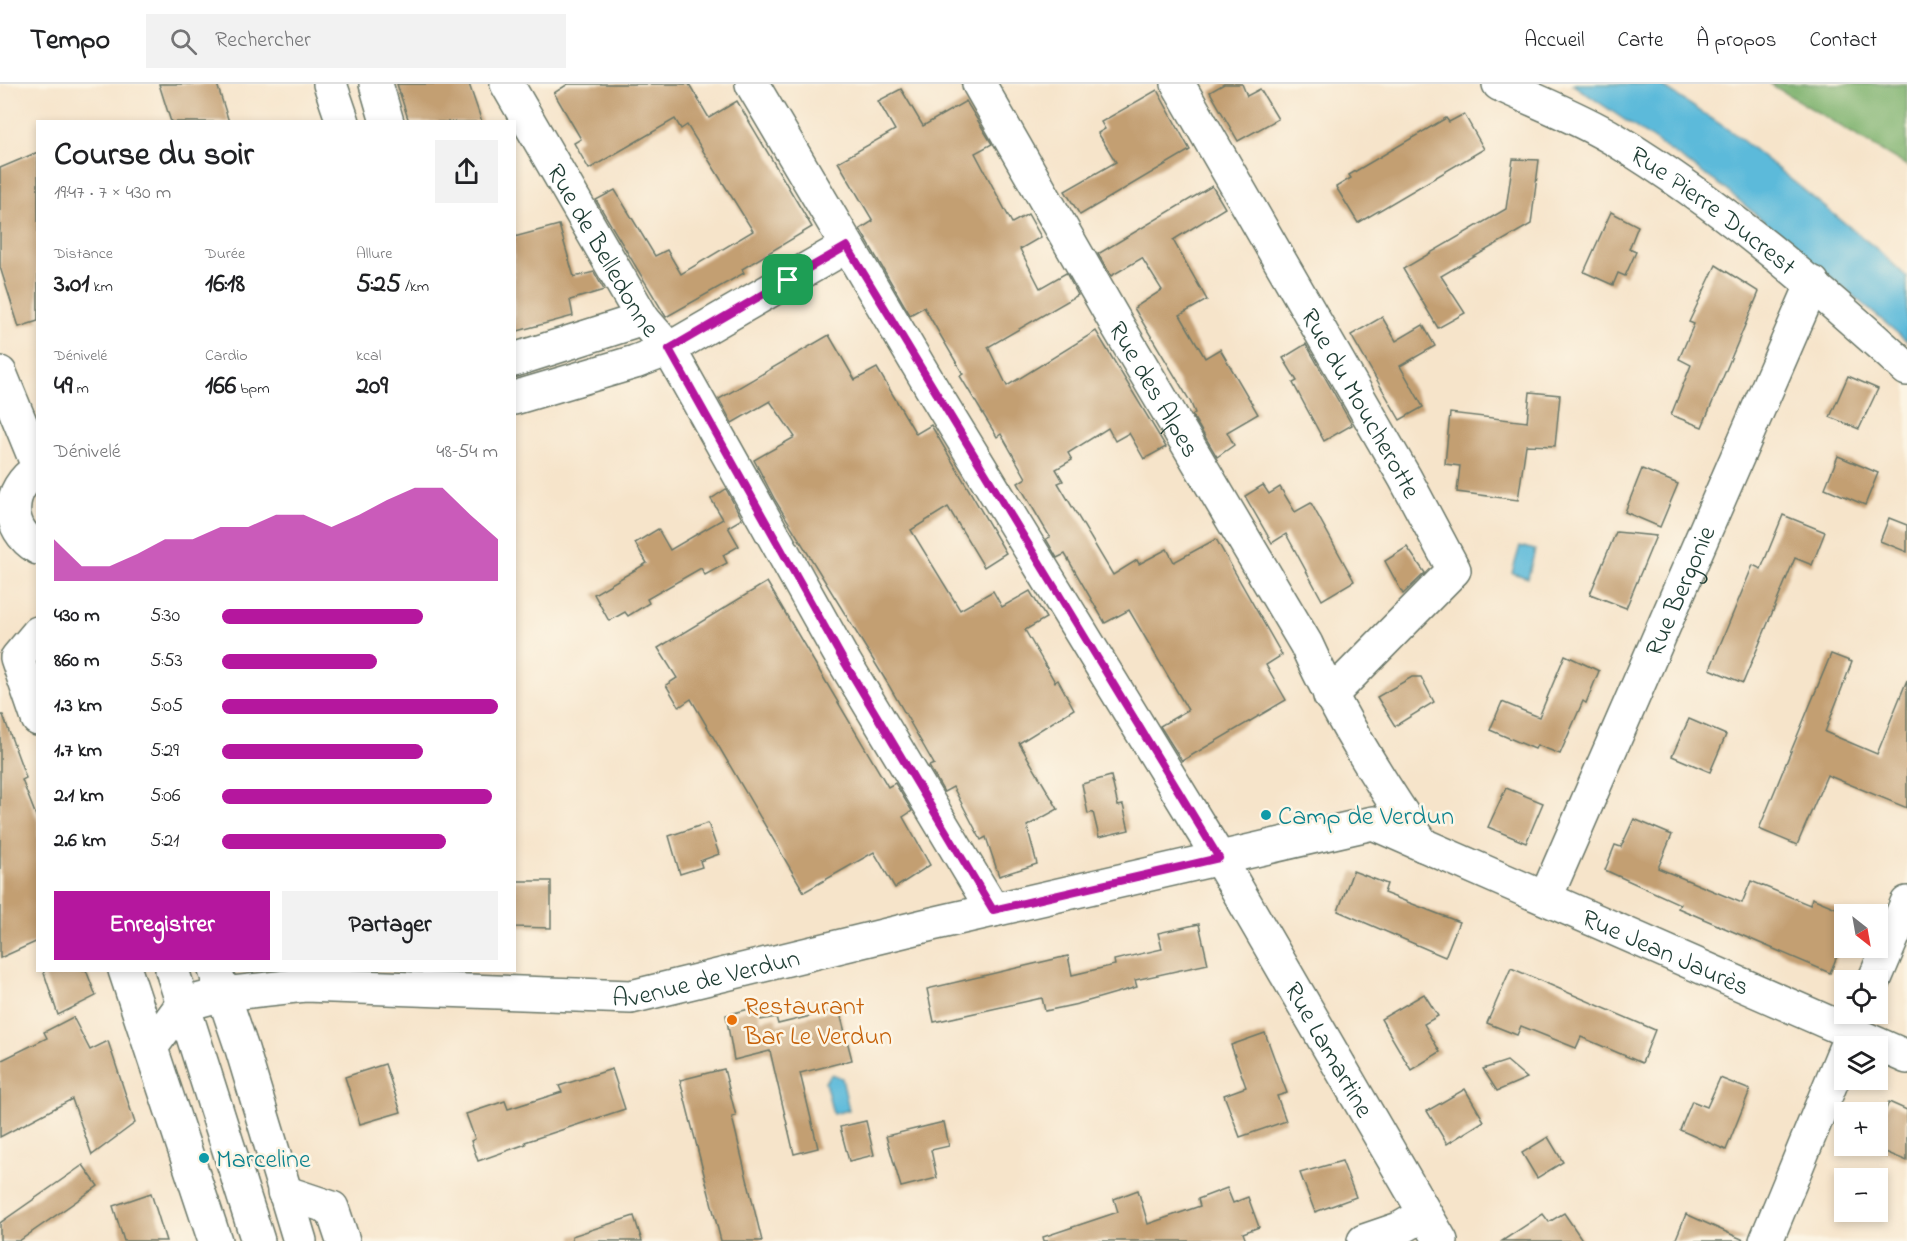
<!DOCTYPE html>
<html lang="fr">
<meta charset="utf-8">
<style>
body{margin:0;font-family:"Indie Flower",sans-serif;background:#f2f2f2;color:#202124;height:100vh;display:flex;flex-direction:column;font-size:22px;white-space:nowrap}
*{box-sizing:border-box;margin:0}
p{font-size:20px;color:#757577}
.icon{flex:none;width:33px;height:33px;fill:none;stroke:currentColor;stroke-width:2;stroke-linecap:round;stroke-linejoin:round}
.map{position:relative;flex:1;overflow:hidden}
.side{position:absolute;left:36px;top:36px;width:480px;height:852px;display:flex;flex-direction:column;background:#fff;border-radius:0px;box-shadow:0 3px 9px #0003}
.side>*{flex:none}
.needle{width:39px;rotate:149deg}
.tools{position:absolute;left:1834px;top:820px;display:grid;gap:12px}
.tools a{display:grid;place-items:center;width:54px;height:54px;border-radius:0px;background:#fff;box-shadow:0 3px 9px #0003;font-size:30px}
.pin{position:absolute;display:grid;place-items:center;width:51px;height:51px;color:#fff;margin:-26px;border-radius:12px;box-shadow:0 3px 9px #0006}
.round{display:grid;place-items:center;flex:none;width:63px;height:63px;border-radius:0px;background:#f2f2f2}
.head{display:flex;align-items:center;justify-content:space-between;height:102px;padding:0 18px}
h1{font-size:33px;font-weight:800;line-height:45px}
.metrics{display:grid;grid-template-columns:repeat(3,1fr);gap:9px;height:102px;padding:6px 18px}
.metrics div{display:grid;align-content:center}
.metrics b{font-size:26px;font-weight:800}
.metrics small{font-size:16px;font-weight:400}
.metrics p{font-size:16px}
.chart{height:168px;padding:12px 18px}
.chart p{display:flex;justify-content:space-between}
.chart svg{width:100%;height:108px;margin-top:6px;fill:#b5179e;opacity:.7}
.button{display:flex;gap:12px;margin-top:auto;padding:12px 18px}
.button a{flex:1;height:69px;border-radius:0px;background:#b5179e;color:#fff;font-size:24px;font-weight:800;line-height:69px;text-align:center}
.button a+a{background:#f2f2f2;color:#202124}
ul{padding:0 18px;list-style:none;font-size:20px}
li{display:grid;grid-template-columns:96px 72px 1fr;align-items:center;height:45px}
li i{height:15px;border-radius:8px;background:#b5179e}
header{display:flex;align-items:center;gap:36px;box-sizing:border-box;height:84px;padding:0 30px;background:#fff;border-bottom:2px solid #e0e0e0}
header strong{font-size:28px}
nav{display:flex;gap:33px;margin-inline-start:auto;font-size:21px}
.search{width:420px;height:54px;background:#f2f2f2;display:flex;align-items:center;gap:15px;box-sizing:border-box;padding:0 21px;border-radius:0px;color:#757577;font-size:22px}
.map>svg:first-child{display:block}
.forest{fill:#7eb26e;stroke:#4e7851;stroke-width:1.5}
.water{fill:#5cbada;stroke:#3e7c87;stroke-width:1.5}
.building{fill:#c39f72}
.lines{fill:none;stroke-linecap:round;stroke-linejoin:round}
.minor-casing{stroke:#6a7768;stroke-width:36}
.major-casing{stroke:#6a7768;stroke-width:36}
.minor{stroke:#fff;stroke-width:33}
.major{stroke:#fff;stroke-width:33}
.route-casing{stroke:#fff;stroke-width:12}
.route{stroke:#b5179e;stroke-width:8}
.culture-dot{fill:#0f9aa8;stroke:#fcf5e5;stroke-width:2}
.food-dot{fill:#e8710a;stroke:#fcf5e5;stroke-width:2}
.labels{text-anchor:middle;stroke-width:5;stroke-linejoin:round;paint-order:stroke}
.street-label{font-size:26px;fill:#1f3d34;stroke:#fcf5e5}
.culture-label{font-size:26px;fill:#0d838f;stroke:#fcf5e5;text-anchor:start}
.food-label{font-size:26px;fill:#c56008;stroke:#fcf5e5;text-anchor:start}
</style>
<header>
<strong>Tempo</strong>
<div class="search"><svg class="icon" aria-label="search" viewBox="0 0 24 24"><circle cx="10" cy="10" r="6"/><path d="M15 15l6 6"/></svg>Rechercher</div>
<nav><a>Accueil</a><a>Carte</a><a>À propos</a><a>Contact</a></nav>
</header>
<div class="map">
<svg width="1907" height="1157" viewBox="0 0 1907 1157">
<rect width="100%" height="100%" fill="#fcf5e5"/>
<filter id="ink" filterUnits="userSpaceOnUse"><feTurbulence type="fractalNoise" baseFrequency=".0167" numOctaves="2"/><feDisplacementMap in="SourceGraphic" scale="12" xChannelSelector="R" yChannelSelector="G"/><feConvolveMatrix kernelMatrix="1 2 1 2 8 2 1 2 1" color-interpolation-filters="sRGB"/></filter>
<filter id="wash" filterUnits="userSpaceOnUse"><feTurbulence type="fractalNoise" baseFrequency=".008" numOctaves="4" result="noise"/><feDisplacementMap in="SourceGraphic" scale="24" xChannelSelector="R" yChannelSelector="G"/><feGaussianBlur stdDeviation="1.35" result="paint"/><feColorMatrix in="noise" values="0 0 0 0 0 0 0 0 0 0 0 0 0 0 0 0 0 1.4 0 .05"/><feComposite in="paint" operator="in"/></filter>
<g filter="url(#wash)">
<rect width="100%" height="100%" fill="#f6e4ca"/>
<path class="forest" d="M1770,0H1907V82L1772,1Z"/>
<g class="water">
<path d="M1572,0H1659L1732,48L1878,166L1907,193V257L1723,103Z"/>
<path d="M1520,462L1535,466L1528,494L1512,489Z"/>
<path d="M832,990L842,994L849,1026L833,1030L825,998Z"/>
</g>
<g id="blocks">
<g class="building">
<path d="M159,0H217L229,38H171Z"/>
<path d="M397,0H469L482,38H409Z"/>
<path d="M568,0H689L709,34L737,17L812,143L742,185L744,189L666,233L596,116L615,106L655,172L667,166L681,190L753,147L687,41L681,45L675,35L589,85L574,59L581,55L554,9Z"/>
<path d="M1224,0H1242L1247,12L1260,5L1278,35L1238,57L1210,8Z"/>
<path d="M901,5L923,42L966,17L992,60L975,69L1012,139L1028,130L1041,153L1020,165L1040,204L1066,189L1078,211L988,263L1007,302L1096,247L1166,363L1144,375L1129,349L1115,357L1108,344L1068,369L1072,376L1056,385L1063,397L1058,399L1113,491L1137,476L1139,480L1167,465L1174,478L1216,455L1282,571L1266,581L1286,616L1182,677L1160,642L1188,626L1129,526L1105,539L1065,470L1057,474L1046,455L1050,453L1018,399L1026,394L1001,350L997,353L960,292L963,290L924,223L910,231L860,145L873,137L838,78L895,46L878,17Z"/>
<path d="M1157,6L1190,66L1080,131L1065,107L1116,78L1098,49L1105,45L1101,38Z"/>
<path d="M1464,30L1484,65L1358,139L1336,103L1351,94L1349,91L1446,34L1449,38Z"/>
<path d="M38,68V237L19,243L0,183V84Z"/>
<path d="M1513,75L1539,76L1531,140L1441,192L1465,229L1438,244L1403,185L1506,125Z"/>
<path d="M1212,102L1225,124L1173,156L1207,216L1180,231L1205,274L1220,265L1258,330L1227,348L1234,361L1217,373L1192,331L1195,329L1190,317L1134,224L1162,206L1142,174L1111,192L1098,170Z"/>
<path d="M1611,128L1638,142L1629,165L1636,168L1625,192L1618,189L1613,201L1584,188Z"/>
<path d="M559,141L574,193L594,188L604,206L570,216L573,232L514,248V153Z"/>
<path d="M1716,181L1759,208L1702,343L1671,331L1691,281L1679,275L1694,240L1689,238Z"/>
<path d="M1382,233L1396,257L1423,241L1435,262L1400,282L1423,323L1400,336L1351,251Z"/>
<path d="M829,251L855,296L877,284L916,350L931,341L1006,469L984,483L948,423L911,446L960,526L993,507L1002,523L1030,507L1046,534L1025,546L1055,598L1058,596L1074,625L1019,659L1058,725L1027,742L1037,780L999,792L986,753L981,756L953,703L944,708L929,682L934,680L888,600L775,416L754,376L795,353L770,317L732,339L719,315Z"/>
<path d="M1306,260L1352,341L1324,357L1293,299L1297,297L1283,274Z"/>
<path d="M1848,292L1878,305L1859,345L1830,333Z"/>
<path d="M1530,308L1560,311L1555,362L1526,361L1518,416L1457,408L1460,382L1445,380L1450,329L1527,338Z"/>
<path d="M1838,372L1878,389L1865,421L1825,404Z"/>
<path d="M1642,385L1678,400L1660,443L1625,428Z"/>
<path d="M1263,401L1269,410L1280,403L1295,428L1311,419L1354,497L1322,516L1286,450L1272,459L1245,412Z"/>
<path d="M726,405L742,435L728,443L739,462L723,471L727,479L705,491L701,484L647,515L649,519L628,532L625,528L609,537L594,510L647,479L635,459L658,445L670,466L723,435L711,415Z"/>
<path d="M1783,431L1825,448L1812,481L1795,474L1743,599L1710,585L1753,481L1761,485Z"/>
<path d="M1889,434L1907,441V468L1880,457Z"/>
<path d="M1616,448L1656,452L1626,524L1590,510Z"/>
<path d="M1407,463L1425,489L1403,510L1385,477Z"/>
<path d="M767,498L888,703L895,699L912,727L903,733L930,781L895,804L874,768L804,808L691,615L679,623L666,601L677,594L658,564Z"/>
<path d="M1831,570L1852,578L1825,648L1877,670L1907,596V724L1827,691L1797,761L1759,745Z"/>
<path d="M1565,571L1599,587L1586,619L1583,617L1560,670L1537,661L1535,665L1490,646L1502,618L1539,633Z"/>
<path d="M1412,593H1421L1434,618L1395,642L1377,613Z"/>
<path d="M0,631H3L26,694L22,696L38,737V857L0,874Z"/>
<path d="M1689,635L1726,651L1710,688L1672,672Z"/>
<path d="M1111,692L1118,722L1123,721L1129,746L1099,753L1093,728L1088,730L1082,700Z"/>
<path d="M1506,704L1543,719L1526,759L1488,743Z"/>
<path d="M1634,735L1672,751L1658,784L1742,819L1751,797L1810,821L1812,814L1848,829L1845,831L1837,858L1842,860L1830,889L1678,824L1680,820L1605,786L1615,761L1621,763Z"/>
<path d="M708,739L719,770L700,777L702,783L680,790L669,752Z"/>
<path d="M1353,787L1387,800L1384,809L1459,838L1445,873L1338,827Z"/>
<path d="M514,797H551V844L514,843Z"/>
<path d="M1199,840L1208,880L1135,896L1137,903L1078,920L1045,927L1042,914L934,938L927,905L1068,872L1072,891L1115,881L1114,876L1162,865L1158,849Z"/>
<path d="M1511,884L1655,946L1642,979L1581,953L1576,964L1521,942L1517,951L1487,939Z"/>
<path d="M43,886H86L96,912L58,931Z"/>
<path d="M1424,910L1438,932L1424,940L1440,968L1411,986L1381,935Z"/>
<path d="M757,923L761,936L776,933L778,940L839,925L852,976L800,989L818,1064L794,1070L770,967L734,976L726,931Z"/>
<path d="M73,933L90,966L108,957L135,1039L92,1071L72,1015L0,1053V977L47,954L44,948Z"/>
<path d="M1265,949L1287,1009L1277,1012L1286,1037L1240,1053L1224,1011L1246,1003L1231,961Z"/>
<path d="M1507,977L1527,994L1497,1007L1483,985Z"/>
<path d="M385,980L401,1028L360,1040L345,993Z"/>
<path d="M612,985L625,1025L525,1058L526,1060L478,1077L471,1057L475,1055L466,1030L505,1017L508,1025L562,1008L559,1002Z"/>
<path d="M724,985L736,1032L732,1033L762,1157H721L680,996Z"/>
<path d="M1720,994L1750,1006L1726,1066L1680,1046L1692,1017L1707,1023Z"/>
<path d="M1465,1005L1484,1037L1447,1060L1427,1027Z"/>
<path d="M1889,1018L1907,1026V1077L1878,1065V1044Z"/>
<path d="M866,1037L874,1071L849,1077L840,1043Z"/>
<path d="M944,1038L949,1062L931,1066L937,1094L901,1103L886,1052Z"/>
<path d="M1548,1053L1563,1078L1537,1094L1522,1069Z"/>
<path d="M1342,1077L1356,1113L1315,1128L1300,1089Z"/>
<path d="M83,1081L98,1102L19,1157H0V1139Z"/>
<path d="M1227,1104L1233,1119L1248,1113L1259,1143L1243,1149L1246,1157H1044L1043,1153L1118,1128L1114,1115L1138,1106L1148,1140L1200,1122L1198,1115Z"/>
<path d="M151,1109L166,1157H124L113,1122Z"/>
<path d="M1564,1129L1583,1157H1502L1543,1130L1549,1138Z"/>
<path d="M1686,1130L1746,1157H1675Z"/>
<path d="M634,1132L642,1157H572V1152Z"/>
</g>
</g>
</g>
<g filter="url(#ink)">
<use href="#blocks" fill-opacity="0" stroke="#6a7768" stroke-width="1.5"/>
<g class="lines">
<g class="minor-casing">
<g id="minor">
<path d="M330,0L343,38"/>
<path d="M376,0L387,38"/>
<path id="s1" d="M507,0L643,235L669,265L842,574L993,826"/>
<path id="s2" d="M752,0L937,313L1219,774L1441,1157"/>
<path id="s3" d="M979,0L1116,239L1306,560C1338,631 1379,697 1423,761"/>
<path id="s4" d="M1178,0L1405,394L1454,486L1330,612"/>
<path id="s5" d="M1499,0C1537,18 1578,33 1614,55C1721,120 1815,201 1907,285"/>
<path d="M514,276L643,235"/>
<path d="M514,314L635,278L669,265L847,162"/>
<path d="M38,549L17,574L38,635"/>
<path id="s6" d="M1546,813L1813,199"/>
<path d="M125,886L215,1157"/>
<path d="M1874,897L1907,819"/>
<path id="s7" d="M152,962L182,921L223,910L305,901L631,913L932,840L1373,739L1907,973"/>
<path d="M284,1108L332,1124L343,1157"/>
<path d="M1364,1157L1399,1145L1425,1130"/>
<path d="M1766,1157L1845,965"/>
</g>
</g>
<g class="major-casing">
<g id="major">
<path d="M0,289L38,382"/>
<path d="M38,385C6,406 5,444 38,464"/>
<path d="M172,886L258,1157"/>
<path d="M215,886L242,965L300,1157"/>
</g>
</g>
<use href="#minor" class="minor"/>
<use href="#major" class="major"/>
</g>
</g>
<g class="lines" filter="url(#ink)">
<g class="route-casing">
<path id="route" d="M847,162L1219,774L993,826L842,574L669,265Z"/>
</g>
<use href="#route" class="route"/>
</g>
<g class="culture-dot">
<circle cx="1266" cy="731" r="6"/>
<circle cx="204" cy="1074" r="6"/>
</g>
<circle class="food-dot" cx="732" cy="936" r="6"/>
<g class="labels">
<g class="street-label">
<text dy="9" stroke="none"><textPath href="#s5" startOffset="250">Rue Pierre Ducrest</textPath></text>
<text dy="9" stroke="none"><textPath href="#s1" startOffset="192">Rue de Belledonne</textPath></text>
<text dy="9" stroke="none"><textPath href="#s3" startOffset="352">Rue des Alpes</textPath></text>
<text dy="9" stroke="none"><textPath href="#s4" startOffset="368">Rue du Moucherotte</textPath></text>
<text dy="9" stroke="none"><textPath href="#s6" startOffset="334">Rue Bergonie</textPath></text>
<text dy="9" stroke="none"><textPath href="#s7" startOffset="1584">Rue Jean Jaurès</textPath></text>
<text dy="9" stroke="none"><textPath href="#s7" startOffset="579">Avenue de Verdun</textPath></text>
<text dy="9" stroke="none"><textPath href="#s2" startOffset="1125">Rue Lamartine</textPath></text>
</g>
<g class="culture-label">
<text x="1278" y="740">Camp de Verdun</text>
<text x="216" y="1083">Marceline</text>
</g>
<g class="food-label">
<text x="744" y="930">Restaurant<tspan x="744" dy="30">Bar Le Verdun</tspan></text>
</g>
</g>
</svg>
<div class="tools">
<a><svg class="needle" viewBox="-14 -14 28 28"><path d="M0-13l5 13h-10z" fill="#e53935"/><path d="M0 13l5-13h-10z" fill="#757577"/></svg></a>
<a><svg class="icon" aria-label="locate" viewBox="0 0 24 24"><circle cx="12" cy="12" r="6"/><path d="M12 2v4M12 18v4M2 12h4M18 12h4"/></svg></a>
<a><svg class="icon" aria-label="layers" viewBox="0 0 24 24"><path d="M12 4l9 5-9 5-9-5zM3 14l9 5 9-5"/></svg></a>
<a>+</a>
<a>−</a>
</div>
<div class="pin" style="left:788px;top:196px;background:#1e9e55"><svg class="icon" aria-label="arrive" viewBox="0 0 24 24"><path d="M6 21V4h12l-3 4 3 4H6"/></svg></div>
<section class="side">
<div class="head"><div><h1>Course du soir</h1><p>19:47 · 7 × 430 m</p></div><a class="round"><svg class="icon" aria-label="share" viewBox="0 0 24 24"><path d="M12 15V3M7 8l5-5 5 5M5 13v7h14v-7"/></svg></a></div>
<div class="metrics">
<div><p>Distance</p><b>3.01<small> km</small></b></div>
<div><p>Durée</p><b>16:18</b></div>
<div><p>Allure</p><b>5:25<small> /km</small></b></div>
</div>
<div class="metrics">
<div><p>Dénivelé</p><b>49<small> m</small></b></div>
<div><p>Cardio</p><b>166<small> bpm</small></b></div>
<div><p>kcal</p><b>209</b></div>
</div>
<div class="chart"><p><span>Dénivelé</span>48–54 m</p>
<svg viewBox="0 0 160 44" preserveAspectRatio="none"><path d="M0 44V27L10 38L20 38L30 33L40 27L50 27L60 22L70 22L80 17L90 17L100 22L110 17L120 11L130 6L140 6L150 17L160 27V44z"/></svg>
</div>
<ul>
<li><b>430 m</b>5:30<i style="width:73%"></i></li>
<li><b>860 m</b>5:53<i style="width:56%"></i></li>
<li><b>1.3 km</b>5:05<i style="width:100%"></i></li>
<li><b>1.7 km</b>5:29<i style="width:73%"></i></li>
<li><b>2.1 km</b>5:06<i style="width:98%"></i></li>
<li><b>2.6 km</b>5:21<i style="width:81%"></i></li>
</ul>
<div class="button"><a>Enregistrer</a><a>Partager</a></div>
</section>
</div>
